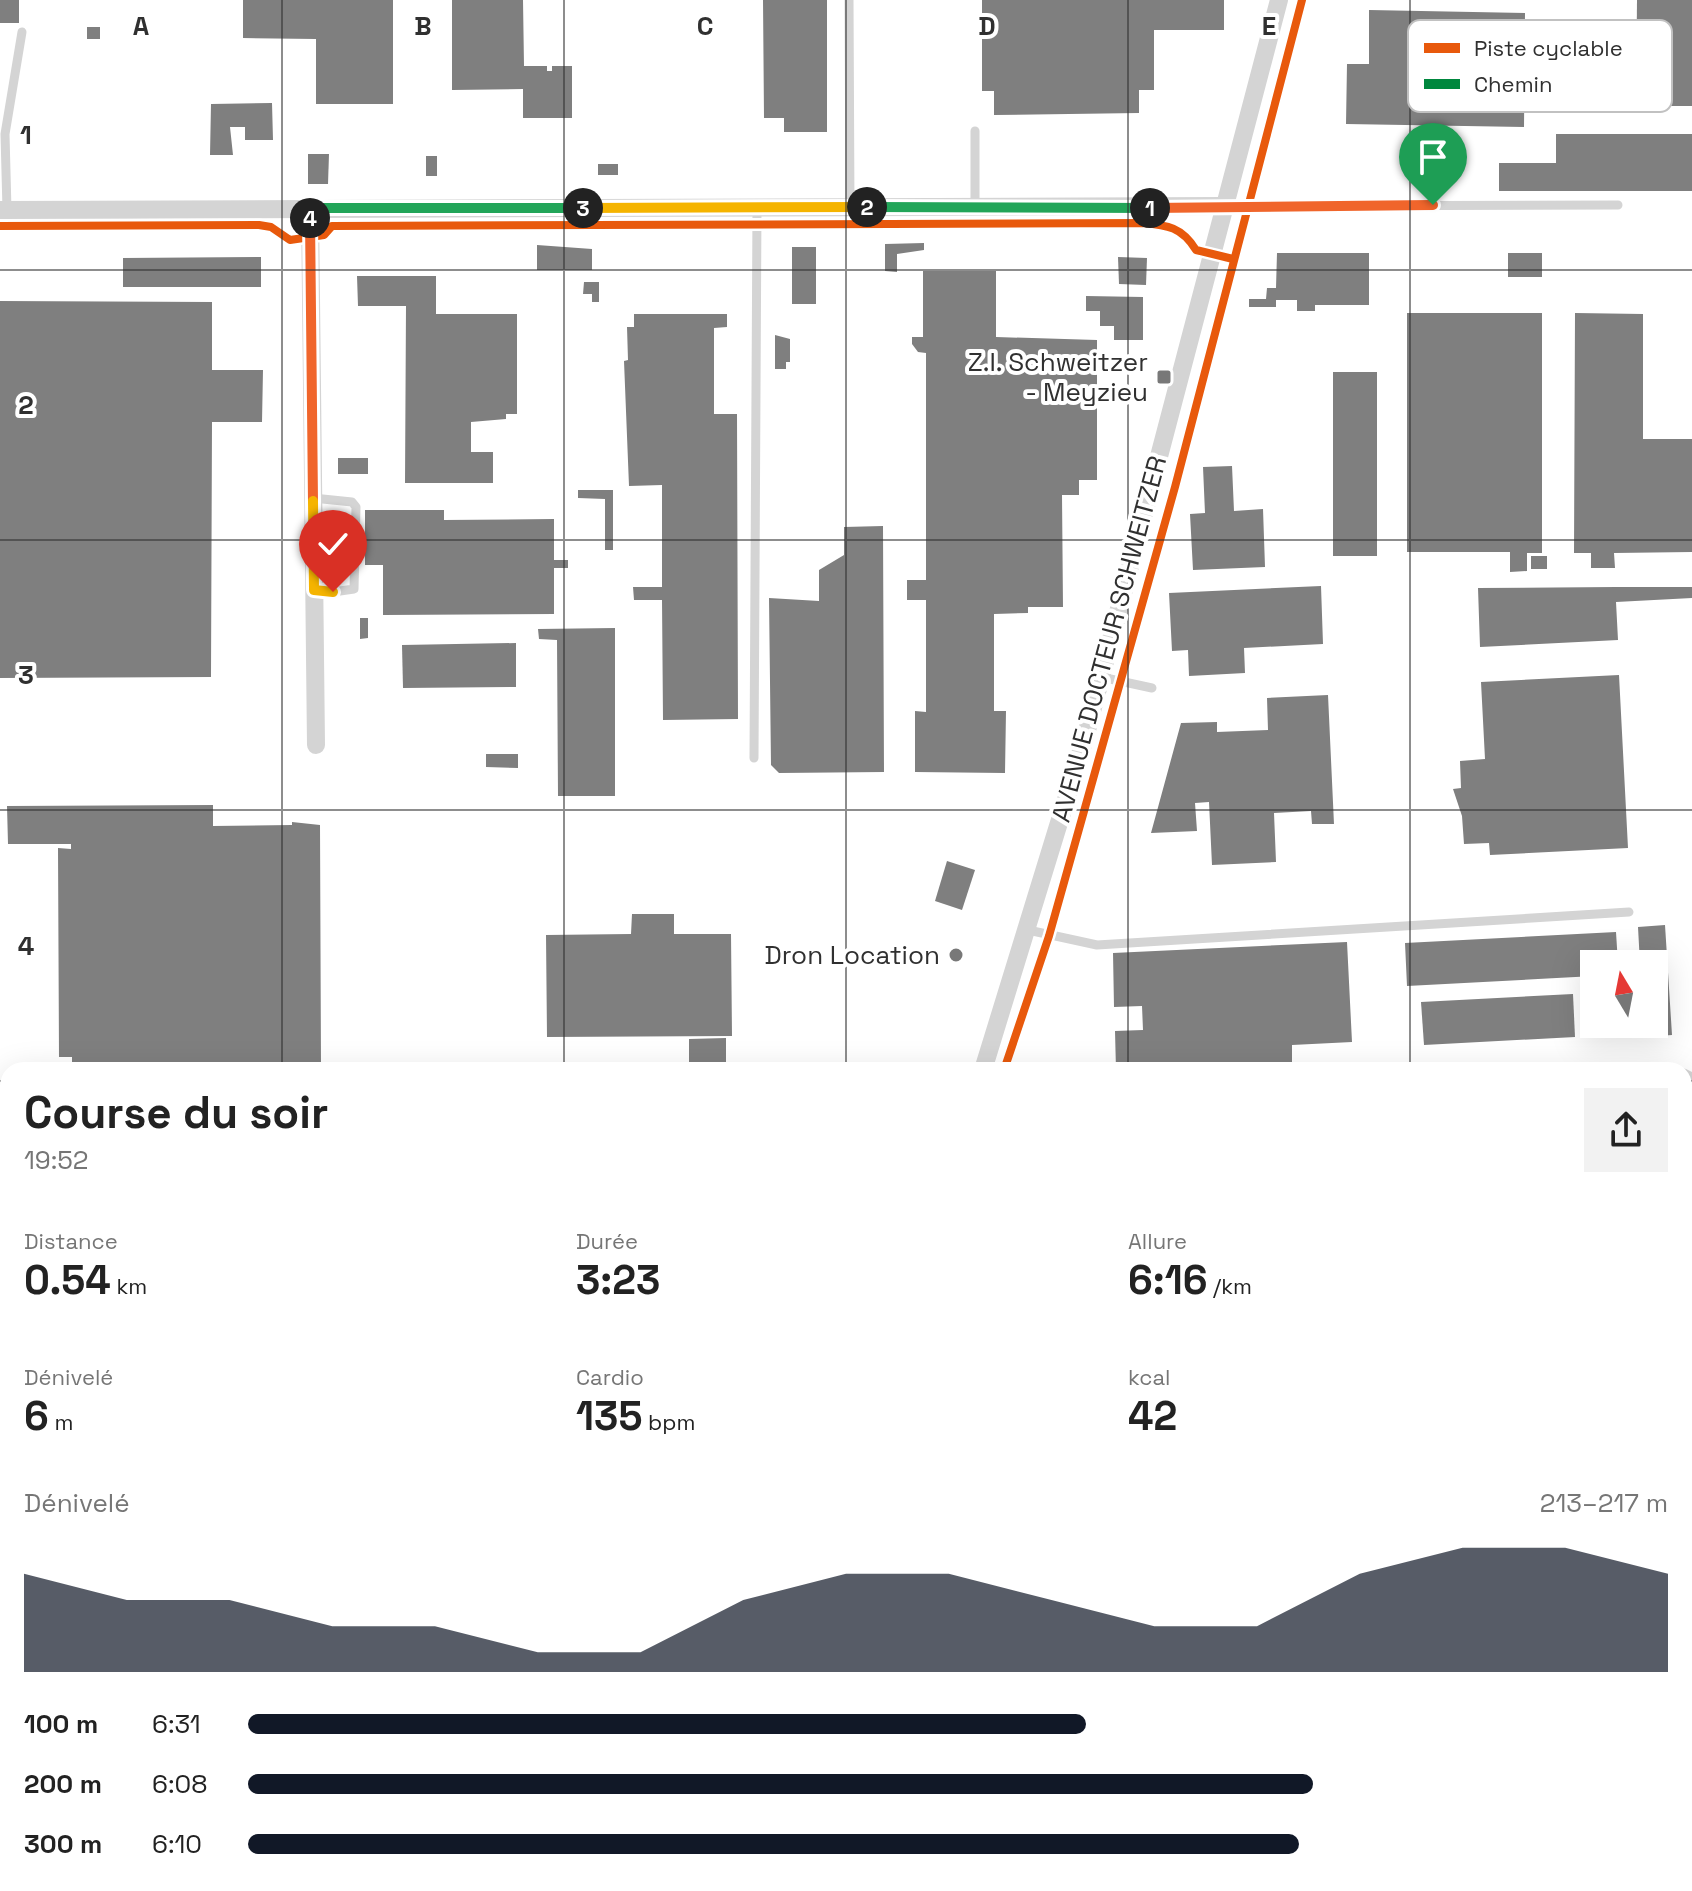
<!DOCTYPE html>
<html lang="fr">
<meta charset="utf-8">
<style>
body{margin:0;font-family:"Space Grotesk",sans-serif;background:#f2f2f2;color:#222;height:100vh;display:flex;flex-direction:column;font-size:30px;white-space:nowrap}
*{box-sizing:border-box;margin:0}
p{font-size:26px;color:#767676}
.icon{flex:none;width:44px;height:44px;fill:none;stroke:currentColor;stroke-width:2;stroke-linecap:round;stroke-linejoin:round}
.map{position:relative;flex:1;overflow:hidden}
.side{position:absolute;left:0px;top:1062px;width:1692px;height:830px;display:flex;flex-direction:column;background:#fff;border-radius:24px 24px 0 0;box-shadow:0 8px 32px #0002}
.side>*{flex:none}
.needle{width:52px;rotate:350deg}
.fabs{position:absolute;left:1580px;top:950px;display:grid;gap:16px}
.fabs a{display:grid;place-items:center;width:88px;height:88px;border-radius:0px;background:#fff;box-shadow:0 8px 32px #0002;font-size:40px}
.pin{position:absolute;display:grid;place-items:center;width:68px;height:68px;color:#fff;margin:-82px -34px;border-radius:50% 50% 50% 0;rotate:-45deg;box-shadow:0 0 8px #0007}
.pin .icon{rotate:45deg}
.km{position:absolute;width:40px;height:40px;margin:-20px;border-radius:50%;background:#222;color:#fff;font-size:22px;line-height:40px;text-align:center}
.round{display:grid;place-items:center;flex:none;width:84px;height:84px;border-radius:0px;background:#f2f2f2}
.summary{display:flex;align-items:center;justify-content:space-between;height:136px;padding:0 24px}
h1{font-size:44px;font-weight:600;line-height:60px}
.figures{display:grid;grid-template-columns:repeat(3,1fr);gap:12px;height:136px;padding:8px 24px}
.figures div{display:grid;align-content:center}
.figures b{font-size:40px;font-weight:600}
.figures small{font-size:22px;font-weight:400}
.figures p{font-size:22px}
.chart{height:224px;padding:16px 24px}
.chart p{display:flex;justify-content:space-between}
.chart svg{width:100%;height:144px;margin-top:8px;fill:#111827;opacity:.7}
ul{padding:0 24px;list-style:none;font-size:26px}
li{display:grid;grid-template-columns:128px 96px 1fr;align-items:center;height:60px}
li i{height:20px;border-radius:10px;background:#111827}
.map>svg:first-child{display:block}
.building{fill:#7f7f7f}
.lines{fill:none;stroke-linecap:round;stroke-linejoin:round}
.lane{stroke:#d4d4d4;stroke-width:9}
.street{stroke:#d4d4d4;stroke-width:18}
.secondary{stroke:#cecece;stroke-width:26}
.quiet{stroke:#00873e;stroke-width:6;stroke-dasharray:12 6;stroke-linecap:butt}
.cycleway-casing{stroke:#fff;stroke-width:13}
.cycleway{stroke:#e8590c;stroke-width:8}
.split-1-casing{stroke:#fff;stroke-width:16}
.split-2-casing{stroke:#fff;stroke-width:16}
.split-3-casing{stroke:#fff;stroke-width:16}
.split-4-casing{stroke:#fff;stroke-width:16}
.split-5-casing{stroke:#fff;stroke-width:16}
.split-6-casing{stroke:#fff;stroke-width:16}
.split-1{stroke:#f0652b;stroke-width:10}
.split-2{stroke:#22a559;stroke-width:10}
.split-3{stroke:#f5b400;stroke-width:10}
.split-4{stroke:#22a559;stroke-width:10}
.split-5{stroke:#f0652b;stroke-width:10}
.split-6{stroke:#f5b400;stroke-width:10}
.grid{fill:none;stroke:#303030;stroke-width:2;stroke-opacity:0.55}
.poi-dot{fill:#787878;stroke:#fff;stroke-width:3}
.labels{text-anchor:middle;stroke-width:8;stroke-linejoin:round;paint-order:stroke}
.poi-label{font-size:26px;fill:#303030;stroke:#fff;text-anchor:end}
.street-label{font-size:26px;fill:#303030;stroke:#fff}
.key{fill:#fff;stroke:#c1c1c1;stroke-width:2}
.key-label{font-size:22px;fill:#303030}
.grid-label{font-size:26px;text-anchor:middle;font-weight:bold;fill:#303030;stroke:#fff;stroke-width:8;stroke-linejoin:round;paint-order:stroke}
</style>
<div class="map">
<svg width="1692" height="1891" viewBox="0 0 1692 1891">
<rect width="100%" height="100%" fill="#fff"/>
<g class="building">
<rect x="0" y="0" width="19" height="23"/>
<path d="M243,0H393V104H316V39L243,38Z"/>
<path d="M452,0H523L524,66H547V71H552V66H572V118H523V89L452,90Z"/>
<path d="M763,0H827V132H784V118H764Z"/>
<path d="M982,0H1224V30H1154V90H1139V113L994,115V91H982Z"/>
<path d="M1637,0H1692V106H1636Z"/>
<path d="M1369,10L1525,13L1524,127L1346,124L1347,64H1369Z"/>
<rect x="87" y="27" width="13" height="12"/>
<path d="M272,103L273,140H245V127H230L233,155H210L211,104Z"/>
<path d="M1556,134H1692V191H1499V163H1556Z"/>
<path d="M308,154H329L328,184H308Z"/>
<rect x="426" y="156" width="11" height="20"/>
<rect x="598" y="164" width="20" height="11"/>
<path d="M924,243V250L897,254V272L885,271V244Z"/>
<path d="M537,245L592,249V270H537Z"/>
<rect x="792" y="247" width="24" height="57"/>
<path d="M1277,253H1369V305H1315V311H1297V300H1276V307H1249V299H1266L1267,288H1276Z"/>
<rect x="1508" y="253" width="34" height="24"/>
<path d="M261,257V287H123V258Z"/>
<path d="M1118,257L1147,258L1146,285L1119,284Z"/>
<path d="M923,271H996V337L1097,340V480H1079V495H1062L1063,607H1028V613L994,614V711H1006L1005,773L915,772V711L926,712V600H907V580H926V353L918,352L912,344V337H923Z"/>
<path d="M357,276H436V314H517V414H506V419L471,422V452H493V483H405L406,306H358Z"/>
<path d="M584,282H599V302H592V294H583Z"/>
<path d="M1086,296L1143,297V340H1114V326H1100V311H1086Z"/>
<path d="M0,301L212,302V370H263L262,422H212L211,677L0,678Z"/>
<path d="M1407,313H1542V553H1527V571L1510,572V552H1407Z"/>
<path d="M1575,313L1643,314V439H1692V552L1614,553L1615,568H1591V553H1574Z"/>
<path d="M634,314H727V327L714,328V414H737L738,719L663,720L662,600H634L633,587H662V485L629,486L624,361L628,360L627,327H634Z"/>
<path d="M775,335L790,339V362H786V369H775Z"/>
<rect x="1333" y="372" width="44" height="184"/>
<rect x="338" y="458" width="30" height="16"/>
<path d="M1232,466L1234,511L1263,509L1265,567L1193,570L1190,514L1205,513L1203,467Z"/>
<path d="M578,490H613V550H605V499L578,498Z"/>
<path d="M365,510H444V520L554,519V560H568V568H554V614L383,615V565H365Z"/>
<path d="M883,526L884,772L779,773L771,765L769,598L819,601V570L844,555V527Z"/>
<rect x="1531" y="556" width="16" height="13"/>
<path d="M1321,586L1323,644L1244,648L1245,673L1189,676L1188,650L1172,651L1169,593Z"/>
<path d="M1616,587H1692V598L1616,602L1618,640L1480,647L1478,588Z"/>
<path d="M360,618H368V638L360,639Z"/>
<path d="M615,628V796H558L557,640L539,639L538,629Z"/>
<path d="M516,643V687L403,688L402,645Z"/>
<path d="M1619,675L1628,848L1490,855L1489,843L1464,844L1462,816L1453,789L1461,788L1460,761L1485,759L1481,682Z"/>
<path d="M1328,695L1334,824H1312L1311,811L1274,813L1276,862L1212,865L1209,802L1195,803L1197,831L1151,833L1181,723L1217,722V732L1268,730L1267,698Z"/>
<path d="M486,754H518V768L486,767Z"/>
<path d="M213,805V826L292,825V822L320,825L321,1070H72V1057H59L58,848L71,849V844H8L7,806Z"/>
<path d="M947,861L975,870L962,910L935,901Z"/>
<path d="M632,914H674V934H731L732,1036L547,1037L546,935L631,934Z"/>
<path d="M1665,925L1672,1035L1644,1037L1643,1024H1654V964H1640L1638,927Z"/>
<path d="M1616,932L1618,964H1594V976L1407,986L1405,943Z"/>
<path d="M1347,942L1352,1042L1292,1045V1070H1116L1115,1031L1143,1030L1142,1006L1114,1007L1113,953Z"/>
<path d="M1573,994L1575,1037L1424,1045L1421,1002Z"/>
<path d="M726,1038V1070H689V1039Z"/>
<path d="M1357,1062V1070H1311V1064Z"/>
<path d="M2,1678H8V1727H3Z"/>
<path d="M1121,1884H1145L1144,1891H1120Z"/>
</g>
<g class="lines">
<g class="lane">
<path d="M849,0L850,207"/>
<path d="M975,131V208"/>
<path d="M1224,206L1618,205"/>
<path d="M7,210L5,134L22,32"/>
<path d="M313,498L352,502L356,507L354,589L333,592L314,590"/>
<path d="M1101,677L1152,688"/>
<path d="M754,758L757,208"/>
<path d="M1028,930L1097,945L1629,912"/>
<path d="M1684,1073L1692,1077"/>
<path d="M0,1176L8,1175"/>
<path d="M1684,1222L1692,1184"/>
<path d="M0,1387H8"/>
<path d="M0,1527L8,1526"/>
<path d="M0,1657L8,1656"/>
<path d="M850,1884V1891"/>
<path d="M962,1884L963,1891"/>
<path d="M1548,1884V1891"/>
<path d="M1594,1884L1629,1891"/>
<path d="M1381,1891L1382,1884"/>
<path d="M1572,1891L1593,1884"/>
</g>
<g class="street">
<path d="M310,208L316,745"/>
<path d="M0,210L1224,206"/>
<path d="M983,1070L1085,738L1279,0"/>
<path d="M9,1891L15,1884"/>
<path d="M112,1891L125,1884"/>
<path d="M709,1891L711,1884"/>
</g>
<g class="secondary">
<path d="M0,1827L8,1829"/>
<path d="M0,1847L8,1849"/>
<path d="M142,1884L178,1891"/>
<path d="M263,1884L294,1891"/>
</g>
<g class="quiet">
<path d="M0,1850H8"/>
<path d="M135,1884L150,1891"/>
</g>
<g class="cycleway-casing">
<g id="cycleway">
<path d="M0,226L259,225L271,227L290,240L324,235L332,226L1143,223C1167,225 1182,227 1196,250L1233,259"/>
<path d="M1004,1070L1049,936L1175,487L1302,0"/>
</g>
</g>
<use href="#cycleway" class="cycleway"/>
</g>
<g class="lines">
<g class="split-1-casing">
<path id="split-1" d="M1150,208L1433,205"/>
</g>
<g class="split-2-casing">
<path id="split-2" d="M867,207L1150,208"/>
</g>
<g class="split-3-casing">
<path id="split-3" d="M583,208L867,207"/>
</g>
<g class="split-4-casing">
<path id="split-4" d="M310,218V208H583"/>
</g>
<g class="split-5-casing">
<path id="split-5" d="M310,218L313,501"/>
</g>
<g class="split-6-casing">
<path id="split-6" d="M313,501L314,590L333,592"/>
</g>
<use href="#split-1" class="split-1"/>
<use href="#split-2" class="split-2"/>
<use href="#split-3" class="split-3"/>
<use href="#split-4" class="split-4"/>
<use href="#split-5" class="split-5"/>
<use href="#split-6" class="split-6"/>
</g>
<path class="grid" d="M282,0V1070M564,0V1070M846,0V1070M1128,0V1070M1410,0V1070M0,270H1692M0,540H1692M0,810H1692M0,1081H8M1684,1081H1692M0,1351H8M1684,1351H1692M0,1621H8M1684,1621H1692M282,1884V1891M564,1884V1891M846,1884V1891M1128,1884V1891M1410,1884V1891"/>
<g class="poi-dot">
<rect x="1156" y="369" width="16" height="16" rx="4"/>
<circle cx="956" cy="955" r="8"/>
</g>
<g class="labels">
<g class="poi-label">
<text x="1148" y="371">Z.I. Schweitzer<tspan x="1148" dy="30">- Meyzieu</tspan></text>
<text x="940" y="964">Dron Location</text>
</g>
<g class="street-label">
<text transform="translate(1109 639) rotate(-75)" y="9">AVENUE DOCTEUR SCHWEITZER</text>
</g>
</g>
<rect x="1408" y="20" width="264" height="92" rx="12" class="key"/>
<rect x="1424" y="43" width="36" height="10" fill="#e8590c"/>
<rect x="1424" y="79" width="36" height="10" fill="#00873e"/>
<g class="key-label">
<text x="1474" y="56">Piste cyclable</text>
<text x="1474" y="92">Chemin</text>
</g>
<g class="grid-label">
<text x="141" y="35">A</text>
<text x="423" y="35">B</text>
<text x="705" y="35">C</text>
<text x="987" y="35">D</text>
<text x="1269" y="35">E</text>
<text x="26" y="144">1</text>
<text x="26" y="414">2</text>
<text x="26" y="684">3</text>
<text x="26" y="955">4</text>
</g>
</svg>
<div class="fabs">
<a><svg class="needle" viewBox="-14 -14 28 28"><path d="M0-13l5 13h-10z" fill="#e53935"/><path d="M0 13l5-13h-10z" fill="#767676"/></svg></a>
</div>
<div class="pin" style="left:1433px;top:205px;background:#1e9e55"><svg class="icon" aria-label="arrive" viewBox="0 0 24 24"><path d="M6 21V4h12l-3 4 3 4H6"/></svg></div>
<div class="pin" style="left:333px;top:592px;background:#d93025"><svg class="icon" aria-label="check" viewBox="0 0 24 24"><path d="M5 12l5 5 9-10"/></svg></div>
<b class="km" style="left:1150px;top:208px">1</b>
<b class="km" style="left:867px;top:207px">2</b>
<b class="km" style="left:583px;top:208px">3</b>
<b class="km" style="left:310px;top:218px">4</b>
<section class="side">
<div class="summary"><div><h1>Course du soir</h1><p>19:52</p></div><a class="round"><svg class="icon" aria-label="share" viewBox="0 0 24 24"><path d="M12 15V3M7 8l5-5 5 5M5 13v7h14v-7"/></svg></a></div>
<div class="figures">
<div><p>Distance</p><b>0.54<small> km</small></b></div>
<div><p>Durée</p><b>3:23</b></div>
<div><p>Allure</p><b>6:16<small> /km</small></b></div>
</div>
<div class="figures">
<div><p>Dénivelé</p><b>6<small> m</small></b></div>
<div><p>Cardio</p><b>135<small> bpm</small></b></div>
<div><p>kcal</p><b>42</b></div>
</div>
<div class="chart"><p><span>Dénivelé</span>213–217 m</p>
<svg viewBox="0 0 160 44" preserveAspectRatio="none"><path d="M0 44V14L10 22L20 22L30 30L40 30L50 38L60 38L70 22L80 14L90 14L100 22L110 30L120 30L130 14L140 6L150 6L160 14V44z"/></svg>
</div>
<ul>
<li><b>100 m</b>6:31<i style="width:59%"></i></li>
<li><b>200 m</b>6:08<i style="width:75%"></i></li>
<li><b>300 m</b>6:10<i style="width:74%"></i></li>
</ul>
</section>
</div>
